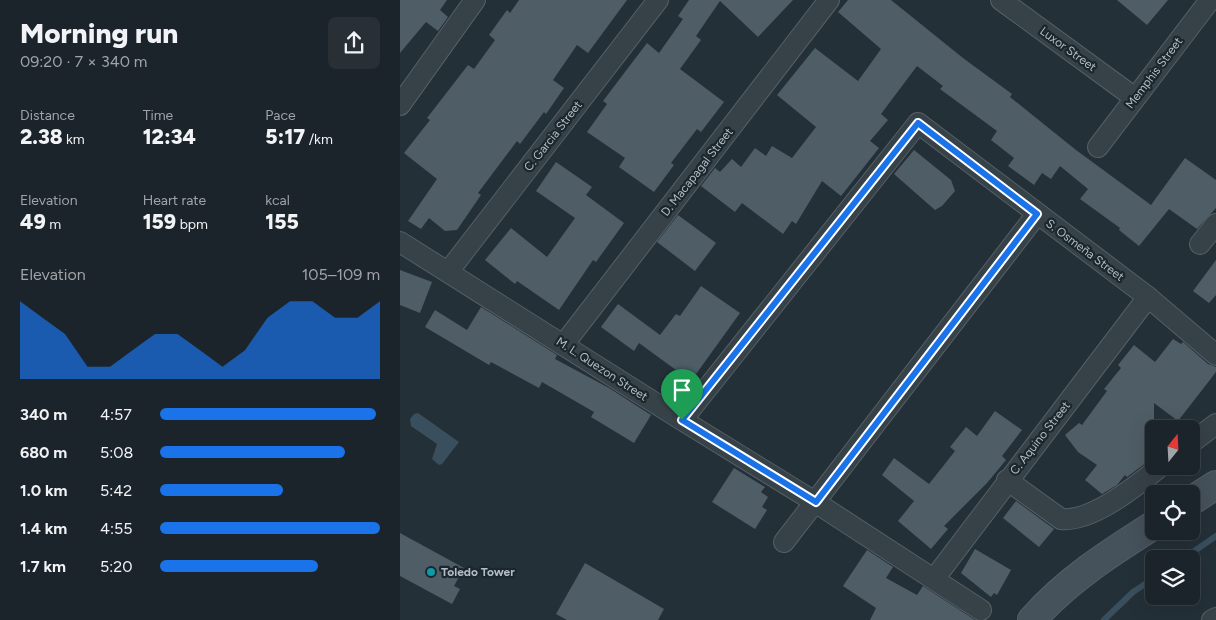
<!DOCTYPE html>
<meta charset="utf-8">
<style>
body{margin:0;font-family:Figtree,sans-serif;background:#283036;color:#f1f3f6;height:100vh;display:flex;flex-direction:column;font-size:19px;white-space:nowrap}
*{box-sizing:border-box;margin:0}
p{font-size:16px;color:#a0a4a8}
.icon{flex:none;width:28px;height:28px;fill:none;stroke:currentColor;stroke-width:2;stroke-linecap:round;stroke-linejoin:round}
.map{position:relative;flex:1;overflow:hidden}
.drawer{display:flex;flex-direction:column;background:#1b242a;width:400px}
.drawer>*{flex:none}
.needle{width:32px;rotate:18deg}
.buttons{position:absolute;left:745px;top:420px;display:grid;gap:10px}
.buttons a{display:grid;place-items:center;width:55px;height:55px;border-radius:8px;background:#1b242a;box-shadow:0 5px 20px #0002,0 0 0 1px #394147;font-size:25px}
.pin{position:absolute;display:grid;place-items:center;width:42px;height:42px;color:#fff;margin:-51px -21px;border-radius:50% 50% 50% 0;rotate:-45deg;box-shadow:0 0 5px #0007}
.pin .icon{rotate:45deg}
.round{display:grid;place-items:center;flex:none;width:52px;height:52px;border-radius:8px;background:#283036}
.head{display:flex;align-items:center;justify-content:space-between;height:85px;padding:0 20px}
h1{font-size:28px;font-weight:800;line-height:38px}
.figures{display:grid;grid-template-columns:repeat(3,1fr);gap:8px;height:85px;padding:5px 20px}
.figures div{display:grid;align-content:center}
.figures b{font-size:21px;font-weight:800}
.figures small{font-size:14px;font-weight:400}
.figures p{font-size:14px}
.chart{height:140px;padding:10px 20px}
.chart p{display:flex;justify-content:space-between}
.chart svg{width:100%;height:90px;margin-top:5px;fill:#1a73e8;opacity:.7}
ul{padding:0 20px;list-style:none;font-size:16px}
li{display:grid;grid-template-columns:80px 60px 1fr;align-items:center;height:38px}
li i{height:12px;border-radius:6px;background:#1a73e8}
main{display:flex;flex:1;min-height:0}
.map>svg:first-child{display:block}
.water{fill:#394f5d}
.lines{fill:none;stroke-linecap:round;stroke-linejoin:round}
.stream{stroke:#394f5d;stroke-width:6}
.building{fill:#4f5d66}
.street-casing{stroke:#555f66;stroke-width:22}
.secondary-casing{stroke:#555f66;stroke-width:30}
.street{stroke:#374148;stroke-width:20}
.secondary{stroke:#45515b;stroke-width:28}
.route-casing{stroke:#fff;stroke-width:10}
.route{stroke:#1a73e8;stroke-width:6}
.culture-dot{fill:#0f9aa8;stroke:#1c262d;stroke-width:2}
.labels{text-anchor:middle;stroke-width:4.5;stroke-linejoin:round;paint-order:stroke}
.street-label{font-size:12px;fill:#b2bcc4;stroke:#1c262d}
.poi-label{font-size:12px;font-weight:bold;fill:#b2bcc4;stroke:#1c262d;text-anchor:start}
</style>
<main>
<section class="drawer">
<div class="head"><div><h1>Morning run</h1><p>09:20 · 7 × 340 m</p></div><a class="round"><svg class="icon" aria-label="share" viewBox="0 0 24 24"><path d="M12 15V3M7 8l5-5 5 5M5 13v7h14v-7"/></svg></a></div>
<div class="figures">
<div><p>Distance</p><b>2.38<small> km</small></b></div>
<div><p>Time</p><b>12:34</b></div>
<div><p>Pace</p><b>5:17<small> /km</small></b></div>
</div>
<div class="figures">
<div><p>Elevation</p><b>49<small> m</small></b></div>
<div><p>Heart rate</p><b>159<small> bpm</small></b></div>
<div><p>kcal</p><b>155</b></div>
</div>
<div class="chart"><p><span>Elevation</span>105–109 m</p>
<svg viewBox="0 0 160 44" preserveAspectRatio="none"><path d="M0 44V6L10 14L20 22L30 38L40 38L50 30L60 22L70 22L80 30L90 38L100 30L110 14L120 6L130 6L140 14L150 14L160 6V44z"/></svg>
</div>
<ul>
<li><b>340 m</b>4:57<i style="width:98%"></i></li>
<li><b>680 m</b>5:08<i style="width:84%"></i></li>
<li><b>1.0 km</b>5:42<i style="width:56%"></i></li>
<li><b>1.4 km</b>4:55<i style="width:100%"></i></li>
<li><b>1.7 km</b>5:20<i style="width:72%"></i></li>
</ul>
</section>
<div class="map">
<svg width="816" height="620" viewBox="0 0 816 620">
<rect width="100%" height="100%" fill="#243038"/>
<path class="water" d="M18,413L59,442L42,464L39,465L32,459L37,444L11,426L10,419L14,414Z"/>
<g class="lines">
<g class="stream">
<path d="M783,559L816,536"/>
<path d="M704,620L733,592L754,578"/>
</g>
</g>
<g class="building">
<path d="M0,0H47L40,10L48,17L38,31L26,22L0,53Z"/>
<path d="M119,0H227L188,53L177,45L153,80L164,88L146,114L144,112L120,144L117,141L78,193L81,195L57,230L45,231L29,218L21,229L8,221L37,179L4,153L30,120L27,118L68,65L74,69L95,40L89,35L107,10L110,13Z"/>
<path d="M289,0H393L358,37L320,1L296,36L301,40L280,69L324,102L301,132L297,129L271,163L274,165L254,192L219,167L225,158L187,132L207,104L203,101L247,43L259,53L283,19L278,16Z"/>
<path d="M448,0H491L563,58L612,94L610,97L676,150L751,205L785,158L816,180V208L797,229L769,209L739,246L719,230L720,228L680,199L688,189L660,166L651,179L642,173L634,185L608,166L614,158L591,140L597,131L540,89L543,86L517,66L481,114L488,120L470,141L479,148L441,196L422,181L396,224L392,221L383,234L342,203L335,212L301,186L315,168L320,172L332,159L341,167L355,148L366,156L372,146L392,158L416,127L377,95L415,48L458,81L481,49L438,12Z"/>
<path d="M717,0H768L747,25Z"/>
<path d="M514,150L551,180L555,191L542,206L535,210L494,174Z"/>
<path d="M156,162L192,187L186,195L224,223L196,262L193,260L159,310L117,281L115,284L85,260L111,228L147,257L175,218L136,191Z"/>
<path d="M278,215L316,243L295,271L257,242Z"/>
<path d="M816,260V295L809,303L793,291Z"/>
<path d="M0,270L32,282L20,313L0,305Z"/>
<path d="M301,286L340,313L291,381L239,343L234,351L201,327L218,304L260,335L276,314L280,316Z"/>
<path d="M81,307L157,355L155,359L209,388L251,415L234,443L191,417L194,412L142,382L139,388L91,362L89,365L25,327L35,310L67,330Z"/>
<path d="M773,339L781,344L783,342L808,364L816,367V372L778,421L754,403V457L727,477L725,475L717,485L702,494L685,480L697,465L678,452L665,435L679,423L682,425L707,391L704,389L721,368L718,365L734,345L755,362Z"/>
<path d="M595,411L622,430L602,456L606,460L587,483L544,526L548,529L531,549L498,521L514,501L482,475L494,458L529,484L555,451L550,447L566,427L577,436Z"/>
<path d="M334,468L365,487L361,492L368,497L362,507L367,510L355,529L312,502Z"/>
<path d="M616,501L654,529L639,547L603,518Z"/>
<path d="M0,533L64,568L54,586L60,589L52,604L0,576Z"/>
<path d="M575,549L611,570L597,595L594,593L591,597L561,573Z"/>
<path d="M467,550L493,567L486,578L517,595L523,586L575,620H470L476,608L443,586Z"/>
<path d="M185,563L264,609L258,620H167L156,614Z"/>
</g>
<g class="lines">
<g class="street-casing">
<g id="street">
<path d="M601,0L735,98"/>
<path d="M0,105L75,0"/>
<path d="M698,147L810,0"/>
<path d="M0,242L282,420L415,502L581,610"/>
<path d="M800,244L816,224"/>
<path d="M48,272L258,0"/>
<path d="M164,344L429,0"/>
<path d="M282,420L518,123L748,297L816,355"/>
<path d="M791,443L816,424"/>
<path d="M607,480L661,519C693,522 737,485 761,466"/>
<path d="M384,542L637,214"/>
<path d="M534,579L748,297"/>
<path d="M812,620L816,618"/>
</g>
</g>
<g class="secondary-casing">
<g id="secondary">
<path d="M791,501L816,485"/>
<path d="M632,620C667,580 710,553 754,525"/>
</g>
</g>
<use href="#street" class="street"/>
<use href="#secondary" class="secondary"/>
</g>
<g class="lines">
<g class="route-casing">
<path id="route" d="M518,123L637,214L416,502L282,420Z"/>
</g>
<use href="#route" class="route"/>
</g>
<circle class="culture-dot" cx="31" cy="572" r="5"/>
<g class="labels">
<g class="street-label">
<text transform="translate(668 49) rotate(36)" y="4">Luxor Street</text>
<text transform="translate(754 73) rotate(-53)" y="4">Memphis Street</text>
<text transform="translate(153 136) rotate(-52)" y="4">C. Garcia Street</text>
<text transform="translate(297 172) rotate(-52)" y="4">D. Macapagal Street</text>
<text transform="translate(685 250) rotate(37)" y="4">S. Osmeña Street</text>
<text transform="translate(202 369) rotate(33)" y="4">M. L. Quezon Street</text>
<text transform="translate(640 438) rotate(-52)" y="4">C. Aquino Street</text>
</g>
<g class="poi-label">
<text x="41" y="576">Toledo Tower</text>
</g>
</g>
</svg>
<div class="buttons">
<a><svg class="needle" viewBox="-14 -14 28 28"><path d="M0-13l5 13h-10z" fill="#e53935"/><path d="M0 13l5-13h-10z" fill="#a0a4a8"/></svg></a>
<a><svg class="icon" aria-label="locate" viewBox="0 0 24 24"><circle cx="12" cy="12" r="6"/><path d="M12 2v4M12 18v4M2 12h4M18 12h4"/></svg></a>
<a><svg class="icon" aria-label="layers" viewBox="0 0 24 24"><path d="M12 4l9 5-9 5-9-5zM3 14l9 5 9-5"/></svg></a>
</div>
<div class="pin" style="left:282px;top:420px;background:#1e9e55"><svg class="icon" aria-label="arrive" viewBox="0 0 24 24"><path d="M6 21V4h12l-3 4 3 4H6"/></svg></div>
</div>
</main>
